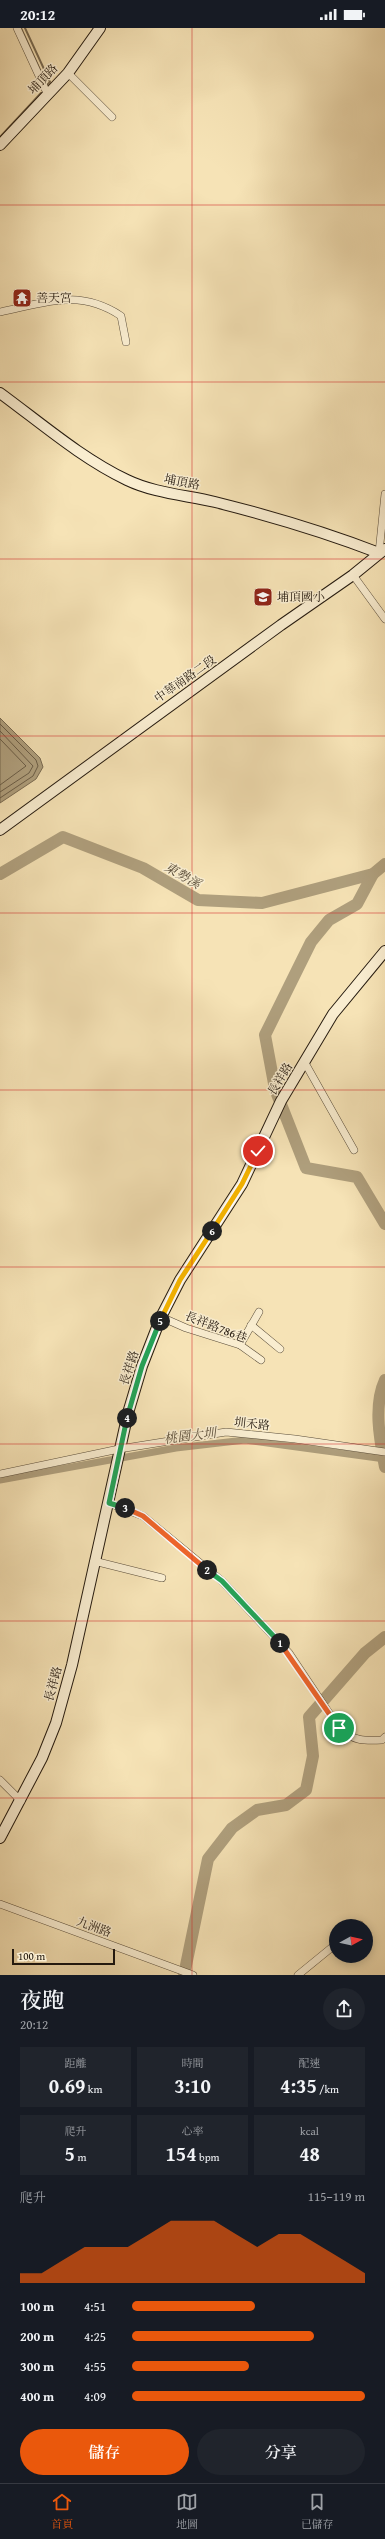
<!DOCTYPE html>
<html lang="zh-TW">
<meta charset="utf-8">
<style>
body{margin:0;font-family:"Gentium Book Plus","Noto Serif TC",serif;background:#20242c;color:#f1f3f6;height:100vh;display:flex;flex-direction:column;font-size:15px;white-space:nowrap}
*{box-sizing:border-box;margin:0}
p{font-size:13px;color:#9ea1a6}
.icon{flex:none;width:22px;height:22px;fill:none;stroke:currentColor;stroke-width:2;stroke-linecap:round;stroke-linejoin:round}
.map{position:relative;height:1947px;overflow:hidden}
.side{display:flex;flex-direction:column;background:#171b24;flex:1}
.side>*{flex:none}
.needle{width:26px;rotate:82deg}
.fabs{position:absolute;left:329px;top:1891px;display:grid;gap:8px}
.fabs a{display:grid;place-items:center;width:44px;height:44px;border-radius:50%;background:#171b24;box-shadow:0 2px 10px #0003;font-size:20px}
.scale{position:absolute;left:12px;bottom:10px;width:103px;box-sizing:border-box;padding-left:4px;border:2px solid #251a0f;border-top:0;font-size:11px;line-height:14px;white-space:nowrap;color:#251a0f;-webkit-text-stroke:3px #f9edd0;paint-order:stroke}
.pin{position:absolute;display:grid;place-items:center;width:34px;height:34px;color:#fff;margin:-17px;border:2px solid #fff;border-radius:50%;box-shadow:0 1px 4px #0007}
.km{position:absolute;width:20px;height:20px;margin:-10px;border-radius:50%;background:#222;color:#fff;font-size:11px;line-height:20px;text-align:center}
.round{display:grid;place-items:center;flex:none;width:42px;height:42px;border-radius:21px;background:#20242c}
.headline{display:flex;align-items:center;justify-content:space-between;height:68px;padding:0 20px}
h1{font-size:22px;font-weight:600;line-height:30px}
.metrics{display:grid;grid-template-columns:repeat(3,1fr);gap:6px;height:68px;padding:4px 20px}
.metrics div{display:grid;align-content:center;border-radius:0px;background:#20242c;text-align:center}
.metrics b{font-size:20px;font-weight:600}
.metrics small{font-size:11px;font-weight:400}
.metrics p{font-size:11px}
.chart{height:112px;padding:8px 20px}
.chart p{display:flex;justify-content:space-between}
.chart svg{width:100%;height:72px;margin-top:4px;fill:#ea580c;opacity:.7}
.primary-button{display:flex;gap:8px;margin-top:auto;padding:8px 20px}
.primary-button a{flex:1;height:46px;border-radius:24px;background:#ea580c;color:#fff;font-size:16px;font-weight:600;line-height:46px;text-align:center}
.primary-button a+a{background:#20242c;color:#f1f3f6}
ul{padding:0 20px;list-style:none;font-size:13px}
li{display:grid;grid-template-columns:64px 48px 1fr;align-items:center;height:30px}
li i{height:10px;border-radius:5px;background:#ea580c}
.status{display:flex;justify-content:space-between;align-items:center;height:28px;padding:0 20px;background:#171b24;direction:ltr}
.status svg{height:11px;fill:currentColor}
.tabs{display:flex;justify-content:space-around;align-items:center;height:56px;border-top:1px solid #363941;background:#171b24;font-size:11px;color:#9ea1a6}
.tabs a{display:grid;justify-items:center;gap:2px}
.tabs .current{color:#ea580c}
.map>svg:first-child{display:block}
.water{fill:#af9f7d;stroke:#786a51}
.lines{fill:none;stroke-linecap:round;stroke-linejoin:round}
.shore{stroke:#6a5c46;stroke-width:1}
.stream{stroke:#786a51;stroke-width:2}
.canal{stroke:#af9f7d;stroke-width:7}
.river{stroke:#af9f7d;stroke-width:12}
.street-casing{stroke:#594c39;stroke-width:8}
.secondary-casing{stroke:#251a0f;stroke-width:12}
.street{stroke:#f9edd0;stroke-width:7}
.secondary{stroke:#f9edd0;stroke-width:10}
.split-1-casing{stroke:#fff;stroke-width:8}
.split-2-casing{stroke:#fff;stroke-width:8}
.split-3-casing{stroke:#fff;stroke-width:8}
.split-4-casing{stroke:#fff;stroke-width:8}
.split-5-casing{stroke:#fff;stroke-width:8}
.split-6-casing{stroke:#fff;stroke-width:8}
.split-7-casing{stroke:#fff;stroke-width:8}
.split-1{stroke:#f0652b;stroke-width:5}
.split-2{stroke:#22a559;stroke-width:5}
.split-3{stroke:#f0652b;stroke-width:5}
.split-4{stroke:#22a559;stroke-width:5}
.split-5{stroke:#22a559;stroke-width:5}
.split-6{stroke:#f5b400;stroke-width:5}
.split-7{stroke:#f5b400;stroke-width:5}
.grid{fill:none;stroke:#d62828;stroke-width:1;stroke-opacity:0.55}
.labels{text-anchor:middle;stroke-width:3;stroke-linejoin:round;paint-order:stroke}
.street-label{font-size:12px;fill:#251a0f;stroke:#f9edd0}
.poi-label{font-size:12px;fill:#251a0f;stroke:#f9edd0;text-anchor:start}
.water-label{font-size:13px;font-style:italic;fill:#5c4f3b;stroke:#f9edd0}
</style>
<div class="status"><b>20:12</b><svg viewBox="0 0 49 12"><path d="M0 12V9h3v3zM5 12V6h3v6zM10 12V3h3v9zM15 12V0h3v12zM26 1h20v11H26zM47 4h2v5h-2z"/></svg></div>
<div class="map">
<svg width="385" height="1947" viewBox="0 0 385 1947">
<rect width="100%" height="100%" fill="#f6e3b6"/>
<filter id="stains"><feTurbulence type="fractalNoise" baseFrequency=".005" numOctaves="4"/><feColorMatrix values="0 0 0 0 .2 0 0 0 0 .09 0 0 0 0 .02 0 0 0 .5 -.17"/></filter>
<radialGradient id="worn" r=".72"><stop offset=".6" stop-color="#630" stop-opacity="0"/><stop offset="1" stop-color="#630" stop-opacity=".3"/></radialGradient>
<path class="water" d="M0,690L40,730L43,739L36,751L0,775Z"/>
<g class="lines">
<g class="shore">
<path d="M0,696L36,732L38,738L33,748L0,770"/>
<path d="M0,703L33,738L29,745L0,764"/>
<path d="M0,711L26,738L0,757"/>
</g>
<g class="stream">
<path d="M21,0L41,44"/>
<path d="M25,0L50,54L47,57"/>
<path d="M0,109L41,65"/>
</g>
<path class="canal" d="M0,1452L176,1420L245,1412L385,1431"/>
<g class="river">
<path d="M0,846L63,809L143,840L198,872L262,875L373,846L385,836"/>
<path d="M373,846L357,876L329,892L311,914L265,1007L275,1061L306,1140L357,1149L385,1196"/>
<path d="M385,1352C373,1378 380,1412 385,1439"/>
<path d="M184,1947L208,1831L232,1800L257,1782L286,1777L306,1762L313,1728L309,1689L365,1625L385,1609"/>
</g>
<g class="street-casing">
<g id="street">
<path d="M17,0L47,65"/>
<path d="M68,45L112,89"/>
<path d="M0,284C45,275 79,260 121,288L126,314"/>
<path d="M379,525L385,466"/>
<path d="M353,547L385,591"/>
<path d="M305,1035L354,1122"/>
<path d="M161,1289L186,1300L240,1317L261,1332"/>
<path d="M251,1297L280,1321"/>
<path d="M240,1317L259,1284"/>
<path d="M0,1446L119,1421L226,1404L295,1411L385,1424"/>
<path d="M109,1475L143,1488L222,1553L289,1625L339,1700C353,1713 364,1713 382,1712L385,1709"/>
<path d="M94,1533L162,1550"/>
<path d="M0,1752L21,1773"/>
<path d="M0,1876L193,1947"/>
<path d="M358,1898L360,1897"/>
<path d="M298,1947L336,1916"/>
</g>
</g>
<g class="secondary-casing">
<g id="secondary">
<path d="M0,117L68,45L100,0"/>
<path d="M0,365C41,395 81,430 127,452C154,465 185,467 215,474C271,488 325,504 379,525"/>
<path d="M0,802L281,597L353,547L385,521"/>
<path d="M0,1810L42,1730L56,1695L72,1637L128,1385L142,1338L161,1289L180,1252L242,1156L281,1073L333,986L385,923"/>
</g>
</g>
<use href="#street" class="street"/>
<use href="#secondary" class="secondary"/>
</g>
<g class="lines">
<g class="split-1-casing">
<path id="split-1" d="M280,1615L339,1700"/>
</g>
<g class="split-2-casing">
<path id="split-2" d="M207,1542L222,1553L280,1615"/>
</g>
<g class="split-3-casing">
<path id="split-3" d="M125,1480L143,1488L207,1542"/>
</g>
<g class="split-4-casing">
<path id="split-4" d="M125,1480L109,1475L127,1390"/>
</g>
<g class="split-5-casing">
<path id="split-5" d="M127,1390L142,1338L160,1293"/>
</g>
<g class="split-6-casing">
<path id="split-6" d="M160,1293L180,1252L212,1203"/>
</g>
<g class="split-7-casing">
<path id="split-7" d="M212,1203L242,1156L258,1123"/>
</g>
<use href="#split-1" class="split-1"/>
<use href="#split-2" class="split-2"/>
<use href="#split-3" class="split-3"/>
<use href="#split-4" class="split-4"/>
<use href="#split-5" class="split-5"/>
<use href="#split-6" class="split-6"/>
<use href="#split-7" class="split-7"/>
</g>
<path class="grid" d="M192,0V1947M0,177H385M0,354H385M0,531H385M0,708H385M0,885H385M0,1062H385M0,1239H385M0,1416H385M0,1593H385M0,1770H385"/>
<defs>
<g id="temple-square" transform="scale(1)"><rect x="-9" y="-9" width="18" height="18" rx="4" fill="#8f2418" stroke="#f9edd0"/><path d="M0-6L5-2H3V0L6.5 2.5H4V6H1.5V3h-3V6H-4V2.5H-6.5L-3 0V-2H-5Z" fill="#fff"/></g>
<g id="school-square" transform="scale(1)"><rect x="-9" y="-9" width="18" height="18" rx="4" fill="#8f2418" stroke="#f9edd0"/><path d="M0-5L7-2L0 1L-7-2ZM-4 1L0 2.5L4 1V4Q0 6-4 4Z" fill="#fff"/></g>
</defs>
<g fill-rule="evenodd">
<use href="#temple-square" x="22" y="270"/>
<use href="#school-square" x="263" y="569"/>
</g>
<g class="labels">
<g class="street-label">
<text transform="translate(43 51) rotate(-46)" y="4">埔頂路</text>
<text transform="translate(182 454) rotate(11)" y="4">埔頂路</text>
<text transform="translate(185 651) rotate(-35)" y="4">中華南路二段</text>
<text transform="translate(280 1051) rotate(-59)" y="4">長祥路</text>
<text transform="translate(216 1299) rotate(21)" y="4">長祥路786巷</text>
<text transform="translate(129 1340) rotate(-72)" y="4">長祥路</text>
<text transform="translate(252 1396) rotate(6)" y="4">圳禾路</text>
<text transform="translate(53 1656) rotate(-75)" y="4">長祥路</text>
<text transform="translate(94 1899) rotate(20)" y="4">九洲路</text>
</g>
<g class="poi-label">
<text x="36" y="274">善天宮</text>
<text x="277" y="573">埔頂國小</text>
</g>
<g class="water-label">
<text transform="translate(183 847) rotate(30)" y="5">東勢溪</text>
<text transform="translate(190 1407) rotate(-7)" y="5">桃園大圳</text>
</g>
</g>
<rect width="100%" height="100%" filter="url(#stains)"/>
<rect width="100%" height="100%" fill="url(#worn)"/>
</svg>
<div class="fabs">
<a><svg class="needle" viewBox="-14 -14 28 28"><path d="M0-13l5 13h-10z" fill="#e53935"/><path d="M0 13l5-13h-10z" fill="#9ea1a6"/></svg></a>
</div>
<div class="scale">100 m</div>
<div class="pin" style="left:339px;top:1700px;background:#1e9e55"><svg class="icon" aria-label="arrive" viewBox="0 0 24 24"><path d="M6 21V4h12l-3 4 3 4H6"/></svg></div>
<div class="pin" style="left:258px;top:1123px;background:#d93025"><svg class="icon" aria-label="check" viewBox="0 0 24 24"><path d="M5 12l5 5 9-10"/></svg></div>
<b class="km" style="left:280px;top:1615px">1</b>
<b class="km" style="left:207px;top:1542px">2</b>
<b class="km" style="left:125px;top:1480px">3</b>
<b class="km" style="left:127px;top:1390px">4</b>
<b class="km" style="left:160px;top:1293px">5</b>
<b class="km" style="left:212px;top:1203px">6</b>
</div>
<section class="side">
<div class="headline"><div><h1>夜跑</h1><p>20:12</p></div><a class="round"><svg class="icon" aria-label="share" viewBox="0 0 24 24"><path d="M12 15V3M7 8l5-5 5 5M5 13v7h14v-7"/></svg></a></div>
<div class="metrics">
<div><p>距離</p><b>0.69<small> km</small></b></div>
<div><p>時間</p><b>3:10</b></div>
<div><p>配速</p><b>4:35<small> /km</small></b></div>
</div>
<div class="metrics">
<div><p>爬升</p><b>5<small> m</small></b></div>
<div><p>心率</p><b>154<small> bpm</small></b></div>
<div><p>kcal</p><b>48</b></div>
</div>
<div class="chart"><p><span>爬升</span>115–119 m</p>
<svg viewBox="0 0 160 44" preserveAspectRatio="none"><path d="M0 44V38L10 38L20 30L30 22L40 22L50 22L60 14L70 6L80 6L90 6L100 14L110 22L120 14L130 14L140 22L150 30L160 38V44z"/></svg>
</div>
<ul>
<li><b>100 m</b>4:51<i style="width:53%"></i></li>
<li><b>200 m</b>4:25<i style="width:78%"></i></li>
<li><b>300 m</b>4:55<i style="width:50%"></i></li>
<li><b>400 m</b>4:09<i style="width:100%"></i></li>
</ul>
<div class="primary-button"><a>儲存</a><a>分享</a></div>
</section>
<nav class="tabs">
<a class="current"><svg class="icon" aria-label="home" viewBox="0 0 24 24"><path d="M3 11l9-7 9 7M6 9v11h12V9"/></svg>首頁</a>
<a><svg class="icon" aria-label="map" viewBox="0 0 24 24"><path d="M3 6l6-2 6 2 6-2v14l-6 2-6-2-6 2zM9 4v14M15 6v14"/></svg>地圖</a>
<a><svg class="icon" aria-label="saved" viewBox="0 0 24 24"><path d="M7 4h10v16l-5-4-5 4z"/></svg>已儲存</a>
</nav>
